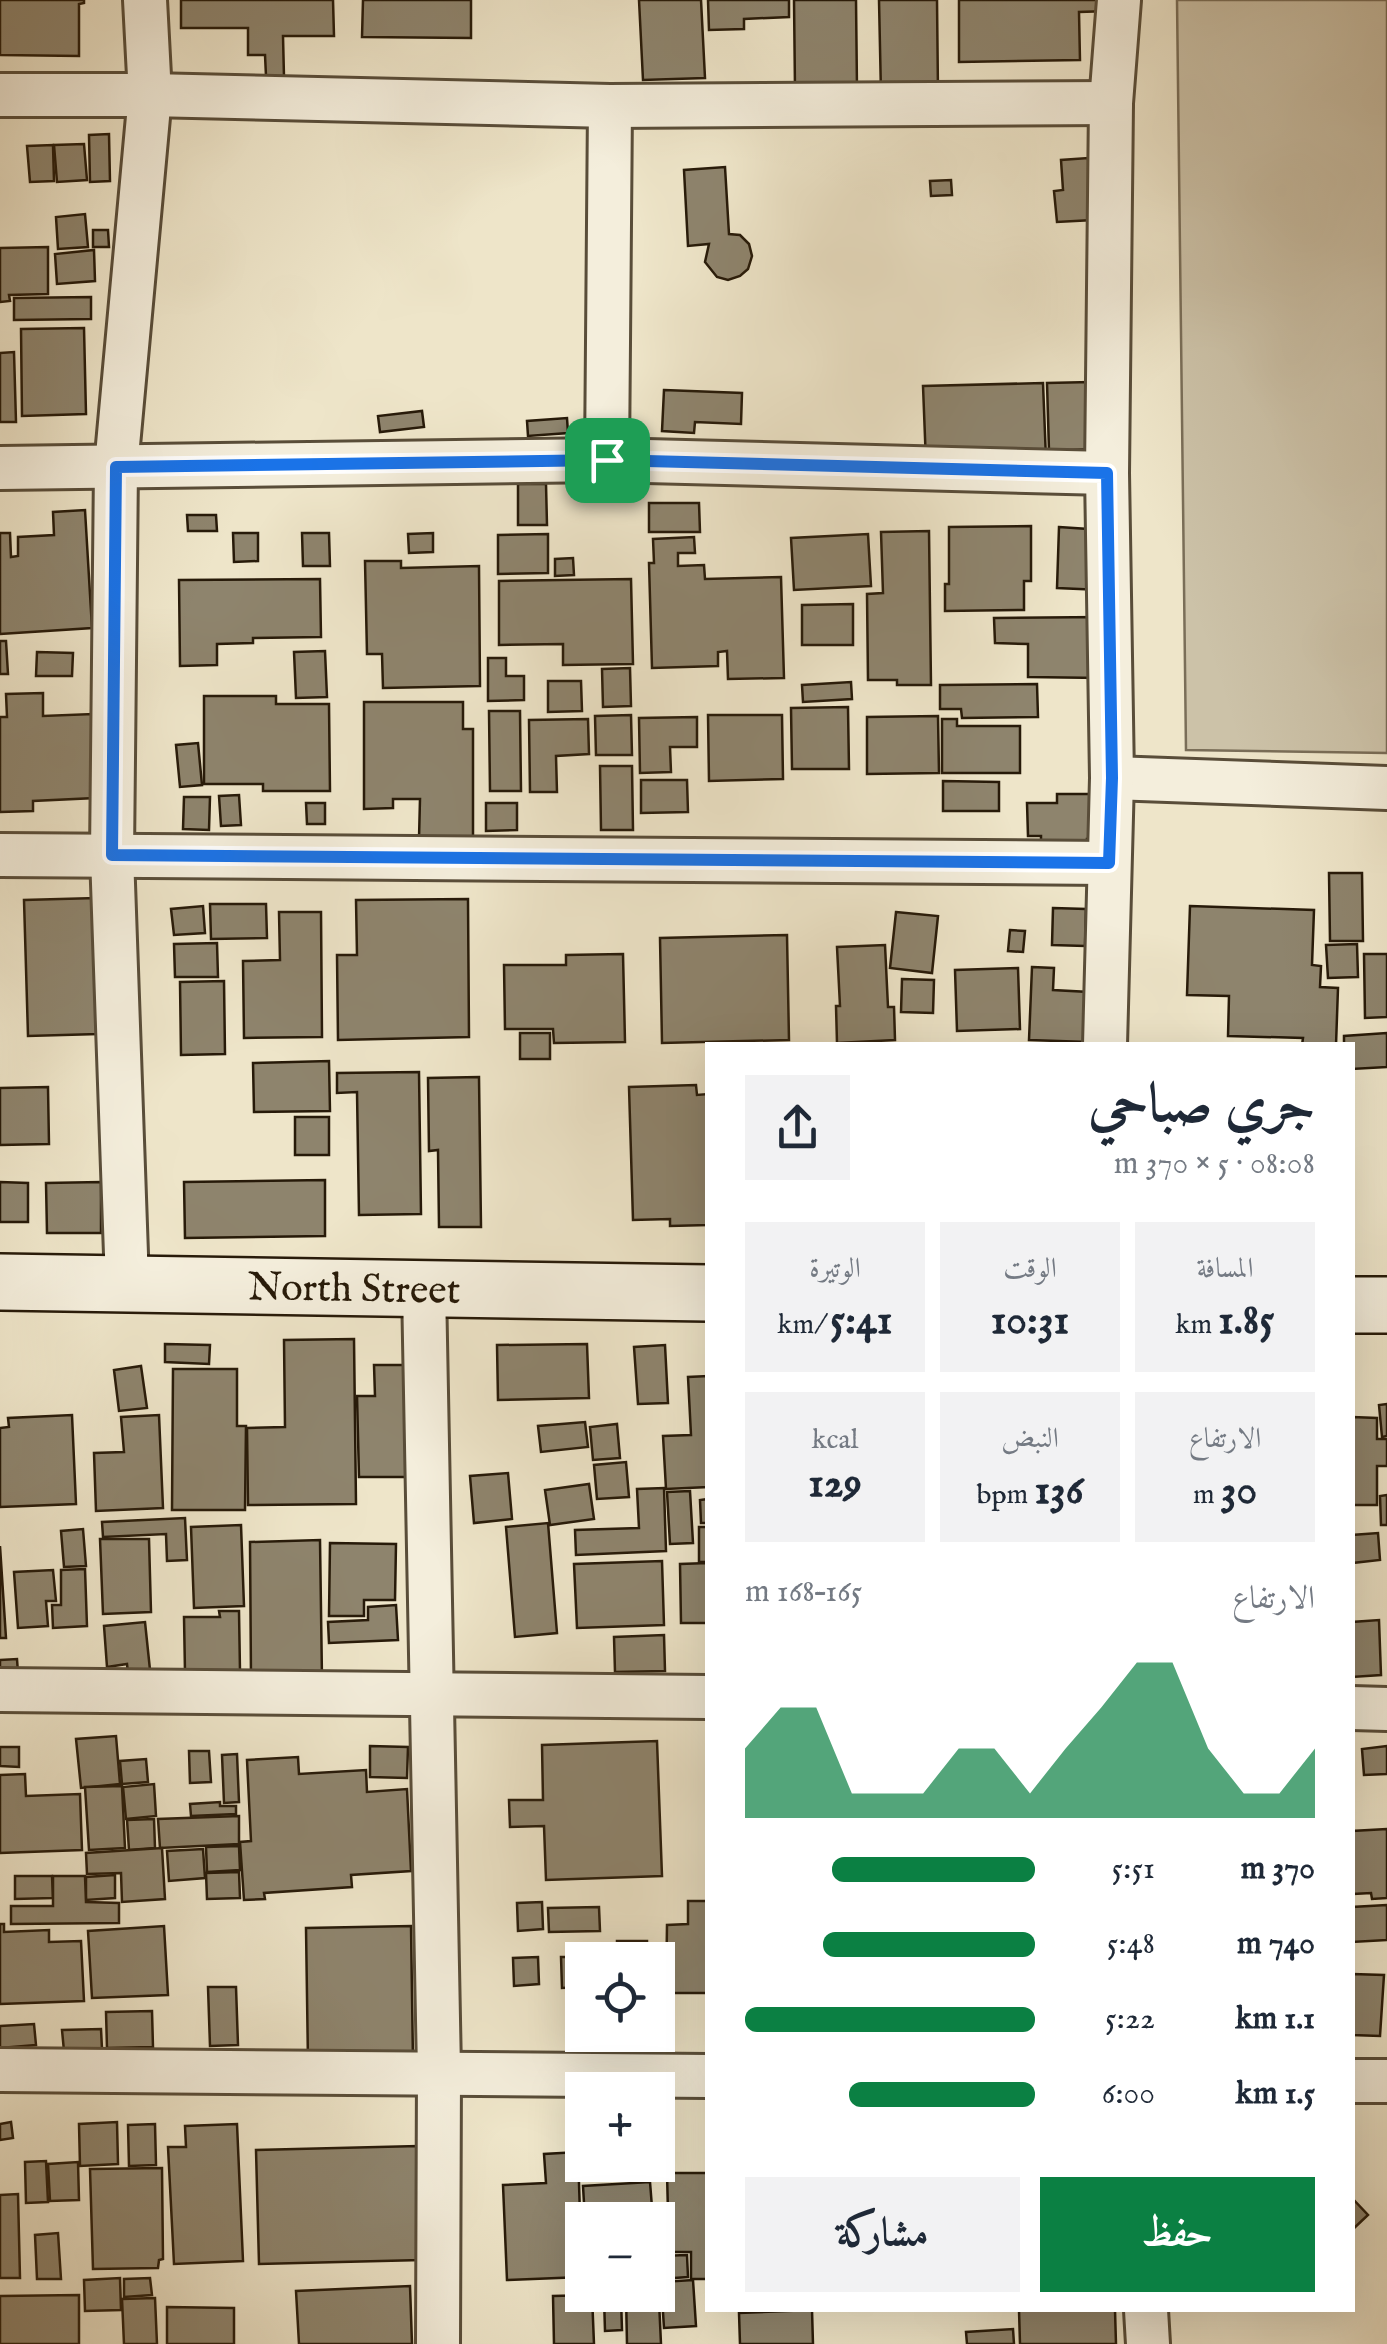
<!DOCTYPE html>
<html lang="ar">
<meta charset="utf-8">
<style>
body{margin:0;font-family:"IM FELL English",Amiri,serif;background:#f2f2f3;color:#1f2937;direction:rtl;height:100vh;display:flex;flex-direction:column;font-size:38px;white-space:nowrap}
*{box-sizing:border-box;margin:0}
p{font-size:32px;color:#747a83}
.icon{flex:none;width:55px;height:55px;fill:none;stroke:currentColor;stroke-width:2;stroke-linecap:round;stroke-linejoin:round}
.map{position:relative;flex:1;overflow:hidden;direction:ltr}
.panel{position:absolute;left:705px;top:1042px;width:650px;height:1270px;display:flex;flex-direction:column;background:#fff;border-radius:0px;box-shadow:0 10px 40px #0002;direction:rtl}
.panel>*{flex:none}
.controls{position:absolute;left:565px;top:1942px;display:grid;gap:20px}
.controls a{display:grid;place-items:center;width:110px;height:110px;border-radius:0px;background:#fff;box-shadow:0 10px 40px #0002;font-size:50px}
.pin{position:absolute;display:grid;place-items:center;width:85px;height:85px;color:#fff;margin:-42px;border-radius:20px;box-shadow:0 5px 15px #0006}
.round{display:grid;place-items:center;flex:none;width:105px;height:105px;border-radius:0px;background:#f2f2f3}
.overview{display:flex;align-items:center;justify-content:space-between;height:170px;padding:0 40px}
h1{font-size:55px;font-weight:800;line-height:75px}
.metrics{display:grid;grid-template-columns:repeat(3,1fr);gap:15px;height:170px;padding:10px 40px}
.metrics div{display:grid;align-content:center;border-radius:0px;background:#f2f2f3;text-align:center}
.metrics b{font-size:42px;font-weight:800}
.metrics small{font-size:28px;font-weight:400}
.metrics p{font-size:28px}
.chart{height:280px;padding:20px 40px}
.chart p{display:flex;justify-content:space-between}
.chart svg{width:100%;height:180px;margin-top:10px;fill:#0b8043;opacity:.7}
.primary-button{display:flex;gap:20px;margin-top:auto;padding:20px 40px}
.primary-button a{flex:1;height:115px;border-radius:0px;background:#0b8043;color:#fff;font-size:40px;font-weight:800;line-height:115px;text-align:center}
.primary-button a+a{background:#f2f2f3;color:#1f2937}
ul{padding:0 40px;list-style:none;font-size:32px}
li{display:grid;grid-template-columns:160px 120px 1fr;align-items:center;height:75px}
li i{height:25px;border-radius:12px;background:#0b8043}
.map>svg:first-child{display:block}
.green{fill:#ccc2a8;stroke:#7a6e58;stroke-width:2.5}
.building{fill:#8e846d;stroke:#271a09;stroke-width:2.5}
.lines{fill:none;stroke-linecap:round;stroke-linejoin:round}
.street-casing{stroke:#594d39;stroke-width:48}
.secondary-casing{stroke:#271a09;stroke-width:60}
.street{stroke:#f4eedc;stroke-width:42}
.secondary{stroke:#f4eedc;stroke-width:55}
.route-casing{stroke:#fff;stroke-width:20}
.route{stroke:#1a73e8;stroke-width:12}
.labels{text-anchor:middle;stroke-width:8;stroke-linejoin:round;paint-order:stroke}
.street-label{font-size:40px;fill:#271a09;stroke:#f4eedc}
</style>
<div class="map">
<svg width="1387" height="2344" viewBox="0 0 1387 2344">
<rect width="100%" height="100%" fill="#eee5c9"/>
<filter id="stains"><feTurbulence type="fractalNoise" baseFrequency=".002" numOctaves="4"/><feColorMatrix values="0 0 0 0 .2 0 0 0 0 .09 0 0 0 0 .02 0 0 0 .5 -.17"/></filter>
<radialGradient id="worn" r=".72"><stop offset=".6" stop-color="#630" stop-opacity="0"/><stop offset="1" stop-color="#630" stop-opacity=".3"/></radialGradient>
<path class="green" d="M1177,0H1387V753L1186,750Z"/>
<g class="building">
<path d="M0,0H84V3L79,4V56L0,55Z"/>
<path d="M181,0H333L334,36H283L284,77L266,76L265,55H248V28H181Z"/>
<path d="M363,0H471V38L362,37Z"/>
<path d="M639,0H701L705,78L643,80Z"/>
<path d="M708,0H789V17L744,19V29L709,30Z"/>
<path d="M794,0H856L857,89H795Z"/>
<path d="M879,0H937L938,93L881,94Z"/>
<path d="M959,0H1109V11L1079,12L1080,60L959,62Z"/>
<path d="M109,134L110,181L90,182L89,135Z"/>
<path d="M84,144L87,180L57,182L54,145Z"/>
<path d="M53,145L54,181L30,182L27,146Z"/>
<path d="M1088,158L1093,220L1057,222L1054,191L1063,190L1061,160Z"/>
<path d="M725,167L729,234L740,235L749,244L752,256L748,269L740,276L728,280L717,277L705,262L709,244L688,246L684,170Z"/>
<path d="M951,180L952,195L931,196L930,181Z"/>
<path d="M85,214L88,247L58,249L56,217Z"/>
<path d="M93,230H108L109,247H93Z"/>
<path d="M48,247V294L9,295L10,301L0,302V248Z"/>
<path d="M94,250L95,281L57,284L55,254Z"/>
<path d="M91,297V319L14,320V298Z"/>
<path d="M84,328L86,414L22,416L21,329Z"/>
<path d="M14,352L16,422H0V353Z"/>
<path d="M1091,382L1093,449L1049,451L1047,383Z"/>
<path d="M1043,383L1046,459L926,463L923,386Z"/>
<path d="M664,390L742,393L741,424L695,422L694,433L662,431Z"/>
<path d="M422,411L424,427L380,432L378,416Z"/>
<path d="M567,418L568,433L528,436L527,421Z"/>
<path d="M518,484H546L547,525H518Z"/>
<path d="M649,503H699L700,532H649Z"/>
<path d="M85,510L92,628L0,634V533H10L11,557L18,556V537L54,535L53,512Z"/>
<path d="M187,515H216L217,531H188Z"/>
<path d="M1031,526V581H1024V610L945,611V584H949V527Z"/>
<path d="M1059,527L1103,530L1101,590L1057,588Z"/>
<path d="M929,531L931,685H897V680H868L867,594L883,593L881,532Z"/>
<path d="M233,533H258V561L234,562Z"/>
<path d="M302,533H329L330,566H303Z"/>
<path d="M433,533V552L409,553L408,534Z"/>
<path d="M548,534V573L498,574V535Z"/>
<path d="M868,534L871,586L794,590L791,538Z"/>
<path d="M694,537L695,553H678V566L704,565L705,579L781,577L784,678L728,679L727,651L718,652V666L652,668L649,563H654L653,539Z"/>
<path d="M573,558L574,575L555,576V559Z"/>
<path d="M365,561H401V568L479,566L480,686L383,688L382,654H367Z"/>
<path d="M320,579L321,637L253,638V643L217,644V665L180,666L179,580Z"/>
<path d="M631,579L633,664L563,665V644L499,645V581Z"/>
<path d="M853,604V645H802V605Z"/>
<path d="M1101,617V678L1028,677V644L995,643L994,618Z"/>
<path d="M0,641H6L8,674H0Z"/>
<path d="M325,651L327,697L296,698L294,652Z"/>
<path d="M37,652L73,653L72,676H36Z"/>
<path d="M488,658H506V676H524V700L488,701Z"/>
<path d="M630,668L631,706L603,707L602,669Z"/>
<path d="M548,681H581L582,711L548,712Z"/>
<path d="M851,682L852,699L803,702L802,685Z"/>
<path d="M1037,684L1038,717L962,718L961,709H940V685Z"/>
<path d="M43,693V716L93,714L95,798L33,801V811L0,812V717H7L6,694Z"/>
<path d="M204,696H276V704H329L330,791H263V784H204Z"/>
<path d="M364,702H463V729H473V839H419L420,799H393V808L364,809Z"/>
<path d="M848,707L849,769H792L791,708Z"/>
<path d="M489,711H520L521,791H490Z"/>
<path d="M631,715L632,755H596L595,716Z"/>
<path d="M708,715H782L783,779L709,781Z"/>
<path d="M938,716L939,773L867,774V717Z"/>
<path d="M697,717V747H670L671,772L640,773L639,718Z"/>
<path d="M588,719L589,754L556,756L557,792H530L529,720Z"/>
<path d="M942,719H957V726H1020V773H942Z"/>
<path d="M198,743L202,785L180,787L176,745Z"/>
<path d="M600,766H632L633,830H601Z"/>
<path d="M641,780H687L688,812L641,813Z"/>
<path d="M943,781L999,782V811H943Z"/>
<path d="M1057,794H1092L1091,839H1087V853H1041V836H1028L1027,803H1057Z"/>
<path d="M239,795L241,825L221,826L219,796Z"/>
<path d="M184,797H210L209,830L183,829Z"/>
<path d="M306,803H325V824H307Z"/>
<path d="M486,803H517V830L486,831Z"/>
<path d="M1329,873H1362L1363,941H1330Z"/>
<path d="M96,898L98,1034L28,1036L24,900Z"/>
<path d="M468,899L469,1037L338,1040L337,955H357L356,900Z"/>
<path d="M210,904H266L267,938L211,939Z"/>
<path d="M203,906L205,933L174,935L171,909Z"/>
<path d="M1190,906L1314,910L1312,965L1321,966L1320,987L1338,988L1336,1045H1302L1303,1038L1228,1036L1229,996L1187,995Z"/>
<path d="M1053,908L1086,909L1085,946L1052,945Z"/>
<path d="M279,912H321L322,1037L244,1038L243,961L280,960Z"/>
<path d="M896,912L938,916L932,973L890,968Z"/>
<path d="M1010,930L1025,931L1023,952L1008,951Z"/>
<path d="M787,935L789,1040L662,1043L660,938Z"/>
<path d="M217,943L218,977H175L174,944Z"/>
<path d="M1357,944L1358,977L1328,978L1326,945Z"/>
<path d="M885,945L888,1007H894L895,1040L837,1043L836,1006H840L837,947Z"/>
<path d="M623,954L625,1042L554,1043L553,1029H505L504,965H566V955Z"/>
<path d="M1364,954H1387V1017L1365,1018Z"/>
<path d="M1032,967L1054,968L1053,990L1089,992L1088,1042L1029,1040Z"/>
<path d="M1018,968L1020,1029L957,1031L955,970Z"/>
<path d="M902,979L934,980L933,1013L901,1012Z"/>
<path d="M224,981L225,1054L181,1055L180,982Z"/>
<rect x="520" y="1033" width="30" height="26"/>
<path d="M1387,1033V1067L1352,1069V1045H1344V1036Z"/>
<path d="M329,1061L330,1111L254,1112L253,1063Z"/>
<path d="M419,1072L421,1214L359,1215L357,1092L337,1093V1073Z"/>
<path d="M479,1077L481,1227H439L438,1150L429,1151L428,1078Z"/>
<path d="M696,1085L697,1095L708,1094V1225L670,1226V1219L633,1220L629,1087Z"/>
<path d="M48,1087L49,1144L0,1145V1088Z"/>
<rect x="295" y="1117" width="34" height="38"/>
<path d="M325,1180V1236L185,1238L184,1182Z"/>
<path d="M0,1182L28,1183V1222H0Z"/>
<path d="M101,1182V1233H47L46,1183Z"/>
<path d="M354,1339L356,1504L248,1505L247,1428L285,1427L284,1340Z"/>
<path d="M165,1344L210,1345L209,1364L165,1362Z"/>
<path d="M587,1344L589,1398L498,1400L497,1345Z"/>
<path d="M665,1345L668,1403L638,1404L634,1347Z"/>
<path d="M374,1365H414L416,1477H359L357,1396H375Z"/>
<path d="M141,1366L147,1408L119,1411L114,1370Z"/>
<path d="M173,1369H237V1426H246L245,1510H172Z"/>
<path d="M708,1376V1487L666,1489L663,1436L691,1435L688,1377Z"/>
<path d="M1387,1404V1436L1382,1437L1379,1405Z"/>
<path d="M72,1415L76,1504L0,1507V1428L9,1427L8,1418Z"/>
<path d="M159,1415L163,1508L96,1511L94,1453L124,1452L121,1417Z"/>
<path d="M1352,1417L1377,1418V1439H1387V1466H1377V1505H1352Z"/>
<path d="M585,1422L588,1447L541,1452L538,1426Z"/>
<path d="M617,1424L620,1458L593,1460L590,1427Z"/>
<path d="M626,1462L629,1497L597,1499L594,1465Z"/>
<path d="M508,1473L512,1519L474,1523L470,1476Z"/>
<path d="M589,1484L594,1519L550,1525L545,1490Z"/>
<path d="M664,1488L666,1551L576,1555L575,1530L639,1528L637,1489Z"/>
<path d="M690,1491L693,1543L670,1544L667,1492Z"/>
<path d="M1387,1495V1525H1381L1380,1496Z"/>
<path d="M708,1499V1523H701L700,1500Z"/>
<path d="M185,1518L187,1560L167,1561L166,1534L103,1537L102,1522Z"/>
<path d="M548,1523L557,1633L515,1637L506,1527Z"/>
<path d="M241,1525L244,1606L194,1608L191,1527Z"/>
<rect x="699" y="1527" width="9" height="35"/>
<path d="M83,1529L86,1566L64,1567L61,1531Z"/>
<path d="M1378,1533L1380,1560L1352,1563V1535Z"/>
<path d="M100,1539H149L151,1612L103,1614Z"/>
<path d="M320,1540L322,1679H251L250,1542Z"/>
<path d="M330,1543L396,1544L395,1600H364V1616H329Z"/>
<path d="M0,1546L6,1638H0Z"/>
<path d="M662,1561L664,1625L577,1628L574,1564Z"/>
<path d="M708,1563V1623H681L680,1564Z"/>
<path d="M85,1569L87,1626L53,1628L52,1605H61V1570Z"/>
<path d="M53,1570L56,1601H46L48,1626L18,1628L14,1572Z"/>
<path d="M396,1605L398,1640L329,1643L328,1622L368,1620V1607Z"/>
<path d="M219,1611H239L240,1671L185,1672L184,1617H220Z"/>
<path d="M1379,1620L1381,1675L1352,1677V1622Z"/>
<path d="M145,1622L152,1689L130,1692L127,1664L107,1667L104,1626Z"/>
<path d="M664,1635L665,1671L615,1672L614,1637Z"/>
<path d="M17,1659L18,1673H0V1660Z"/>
<path d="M116,1736L120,1784L81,1788L76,1739Z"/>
<path d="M657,1741L662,1876L546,1880L544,1826L510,1827L509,1800H543L542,1745Z"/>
<path d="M370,1746L408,1747L407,1778L370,1777Z"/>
<path d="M1387,1746V1774L1364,1775L1362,1749Z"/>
<path d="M0,1747H19V1767L0,1766Z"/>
<path d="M189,1751H209L211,1782L190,1783Z"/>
<path d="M237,1754L239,1802L224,1803L222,1755Z"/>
<path d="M298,1757L299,1774L366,1770L367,1792L407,1789L411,1871L351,1875L352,1887L264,1893L265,1899L244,1900L240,1842L251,1841L247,1760Z"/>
<path d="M146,1759L148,1782L122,1784L120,1761Z"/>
<path d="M25,1774L26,1796L80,1794L82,1850L0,1853V1775Z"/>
<path d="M154,1784L156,1816L126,1819L123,1787Z"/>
<path d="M122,1786L125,1848L89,1850L85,1787Z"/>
<path d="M220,1802V1806H236V1814L191,1816L190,1804Z"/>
<path d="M239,1816V1844L160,1848L158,1819Z"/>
<path d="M154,1819L155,1848L129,1850L127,1820Z"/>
<path d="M1387,1829V1898L1372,1899L1371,1893L1353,1894L1352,1898V1831Z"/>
<path d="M239,1846L240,1870L207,1872L206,1847Z"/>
<path d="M162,1848L165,1899L122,1902L121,1873L87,1874L86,1853Z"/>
<path d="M203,1849L205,1878L169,1881L167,1851Z"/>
<path d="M239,1872L240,1898L207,1899L206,1873Z"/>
<path d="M115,1875V1898L86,1900V1877Z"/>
<path d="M15,1876H52L53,1898L15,1899Z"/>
<path d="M53,1876H85L86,1902L119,1903V1923L11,1924V1906H53Z"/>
<path d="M688,1901H708V1993H666L667,1925L688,1924Z"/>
<path d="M542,1902L543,1929L518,1931L517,1903Z"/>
<path d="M1387,1905V1940L1352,1942V1907Z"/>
<path d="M599,1907L600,1931L549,1932L548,1908Z"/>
<path d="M0,1924H4V1932L49,1930V1942L81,1941L84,2001L0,2004Z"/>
<path d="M164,1926L168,1995L92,1998L88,1931Z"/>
<path d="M411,1926L413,2061L308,2063L306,1928Z"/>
<path d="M617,1941H647V1960H582V1987L562,1988L561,1957H617Z"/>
<path d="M538,1957L539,1984L514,1986L513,1958Z"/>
<path d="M1352,1974L1384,1975L1380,2036L1352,2035Z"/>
<path d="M208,1987H236L238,2045L210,2046Z"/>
<path d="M152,2011L153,2047L107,2048L106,2012Z"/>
<path d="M34,2024L36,2045L0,2048V2026Z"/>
<path d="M101,2029L102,2049L64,2051L62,2030Z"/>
<path d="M11,2122L13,2138L0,2140V2124Z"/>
<path d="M117,2122L118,2164L80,2166L79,2124Z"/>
<path d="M155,2124L156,2165L129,2166L128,2125Z"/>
<path d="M237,2124L243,2261L174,2264L168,2147H186L185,2126Z"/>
<path d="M418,2146L421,2260L259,2264L256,2150Z"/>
<path d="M578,2152L582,2277L507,2280L503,2185L546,2183L544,2154Z"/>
<path d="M46,2161L48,2202L26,2203L25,2162Z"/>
<path d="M78,2162L79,2200L50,2201L48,2164Z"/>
<path d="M162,2168L163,2259L159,2260L158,2268L93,2269L90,2169Z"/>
<path d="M667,2173H708V2279H691V2252H669Z"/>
<path d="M650,2182L653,2220H585L583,2186Z"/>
<path d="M18,2194L20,2278H0V2195Z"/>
<path d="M1352,2198L1368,2215L1352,2230Z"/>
<path d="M58,2233L61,2279H37L35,2235Z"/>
<path d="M687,2255L688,2277L660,2279L659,2256Z"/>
<path d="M120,2278L121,2310L85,2311L84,2280Z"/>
<path d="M150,2278L152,2295L124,2297V2279Z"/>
<path d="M658,2279L661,2344H627L626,2295H658Z"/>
<path d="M693,2280L696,2326L664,2328L661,2282Z"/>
<path d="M410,2286L412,2344H299L296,2291Z"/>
<path d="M79,2295V2344H0V2296Z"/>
<path d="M592,2295L594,2344H554L553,2296Z"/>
<path d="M155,2298L157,2344H124L122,2299Z"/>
<path d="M604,2298H621L622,2330L605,2331Z"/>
<path d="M167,2307L234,2308V2344H167Z"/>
<path d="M812,2310L813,2344H740L739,2313Z"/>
<path d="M1019,2310H1115L1116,2344H1020Z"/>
<path d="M1013,2329L1014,2344H967L966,2332Z"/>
</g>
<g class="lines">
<g class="street-casing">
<g id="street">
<path d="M0,95H150L610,106L1111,103"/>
<path d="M607,460L610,106"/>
<path d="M0,468L607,460L1107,473"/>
<path d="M1112,778L1387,788"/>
<path d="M0,855L1109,863"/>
<path d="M1105,1045L1112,778L1107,473L1111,103L1119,0"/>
<path d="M127,1283L112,855L116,467L150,95L145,0"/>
<path d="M424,1288L439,2071L438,2344"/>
<path d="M0,1690L708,1697"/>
<path d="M1352,1708L1387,1709"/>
<path d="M0,2070L708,2076"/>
<path d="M1352,2081H1387"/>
<path d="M1146,2310L1148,2344"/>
</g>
</g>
<g class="secondary-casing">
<g id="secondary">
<path d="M0,1282L708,1293"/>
<path d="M1352,1305H1387"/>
</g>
</g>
<use href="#street" class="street"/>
<use href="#secondary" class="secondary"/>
</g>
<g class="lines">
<g class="route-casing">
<path id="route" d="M607,460L1107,473L1112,778L1109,863L112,855L116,467Z"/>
</g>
<use href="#route" class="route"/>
</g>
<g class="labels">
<g class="street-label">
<text transform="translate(354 1287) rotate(1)" y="14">North Street</text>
</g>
</g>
<rect width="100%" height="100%" filter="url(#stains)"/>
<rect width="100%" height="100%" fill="url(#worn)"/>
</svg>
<div class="controls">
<a><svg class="icon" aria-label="locate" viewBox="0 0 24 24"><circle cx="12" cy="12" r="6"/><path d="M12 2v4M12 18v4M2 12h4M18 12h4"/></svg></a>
<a>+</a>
<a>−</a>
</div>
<div class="pin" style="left:607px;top:460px;background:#1e9e55"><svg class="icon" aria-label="arrive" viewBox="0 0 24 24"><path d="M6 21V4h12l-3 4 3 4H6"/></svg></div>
<section class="panel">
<div class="overview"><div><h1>جري صباحي</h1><p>08:08 · 5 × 370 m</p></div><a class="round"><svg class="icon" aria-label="share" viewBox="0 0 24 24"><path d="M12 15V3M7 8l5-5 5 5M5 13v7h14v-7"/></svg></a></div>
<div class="metrics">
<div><p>المسافة</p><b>1.85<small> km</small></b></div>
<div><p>الوقت</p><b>10:31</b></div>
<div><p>الوتيرة</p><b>5:41<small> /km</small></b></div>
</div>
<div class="metrics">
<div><p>الارتفاع</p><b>30<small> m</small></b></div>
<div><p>النبض</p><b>136<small> bpm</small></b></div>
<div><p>kcal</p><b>129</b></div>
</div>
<div class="chart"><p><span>الارتفاع</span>165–168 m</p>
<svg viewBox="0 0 160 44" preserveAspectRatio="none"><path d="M0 44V27L10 17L20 17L30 38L40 38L50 38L60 27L70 27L80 38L90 27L100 17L110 6L120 6L130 27L140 38L150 38L160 27V44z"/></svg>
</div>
<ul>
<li><b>370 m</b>5:51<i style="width:70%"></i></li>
<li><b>740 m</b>5:48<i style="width:73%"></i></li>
<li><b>1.1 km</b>5:22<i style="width:100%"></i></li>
<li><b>1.5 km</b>6:00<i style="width:64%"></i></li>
</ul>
<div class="primary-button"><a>حفظ</a><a>مشاركة</a></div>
</section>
</div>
